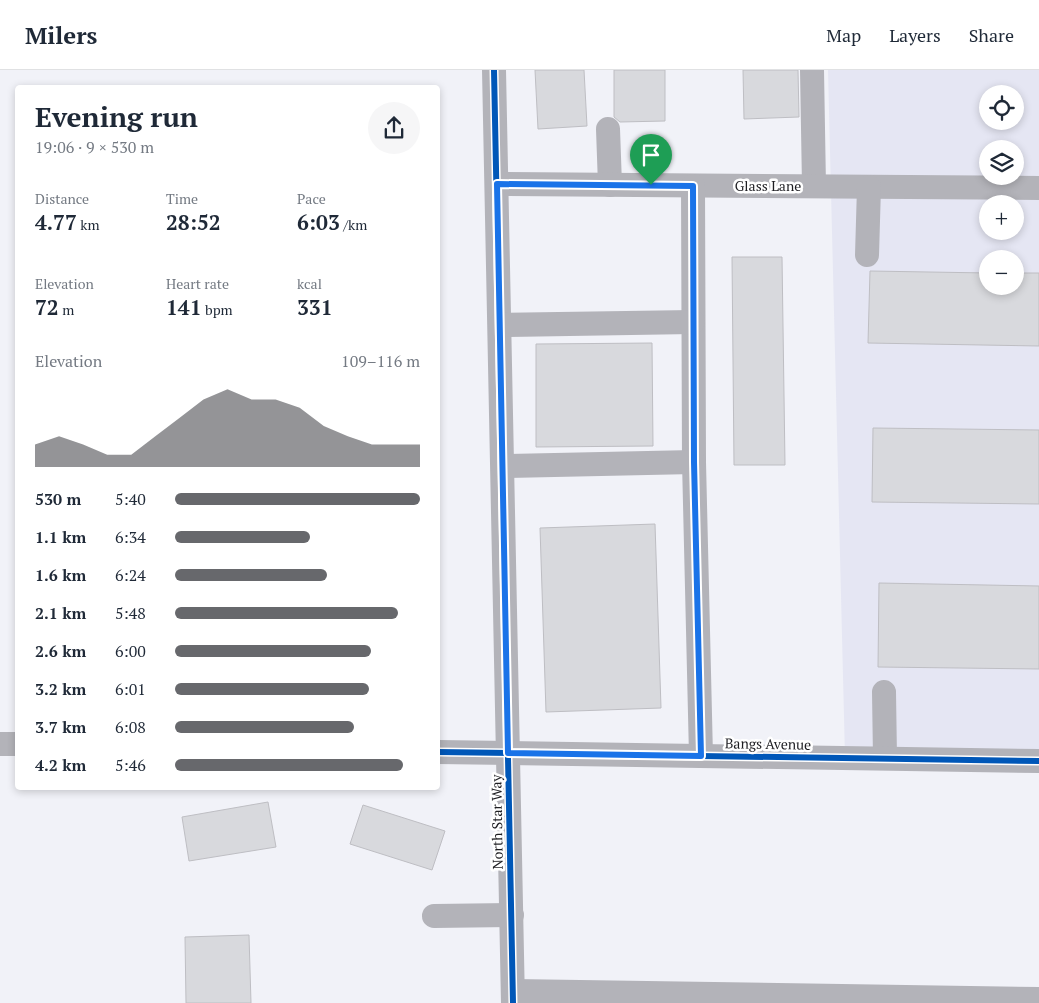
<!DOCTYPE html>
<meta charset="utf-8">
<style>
body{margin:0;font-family:"PT Serif",serif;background:#f6f6f7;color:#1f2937;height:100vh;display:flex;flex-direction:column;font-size:19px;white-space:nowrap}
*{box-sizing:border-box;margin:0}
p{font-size:16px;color:#747a83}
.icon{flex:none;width:28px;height:28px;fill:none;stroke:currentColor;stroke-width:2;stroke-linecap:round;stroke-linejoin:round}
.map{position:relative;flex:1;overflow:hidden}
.sheet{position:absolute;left:15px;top:15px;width:425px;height:705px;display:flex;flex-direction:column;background:#fff;border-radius:5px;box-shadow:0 2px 8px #0003}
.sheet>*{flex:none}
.controls{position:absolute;left:979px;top:15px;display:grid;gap:10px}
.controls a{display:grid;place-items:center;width:45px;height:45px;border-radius:50%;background:#fff;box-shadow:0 2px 8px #0003;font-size:25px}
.pin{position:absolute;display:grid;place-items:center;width:42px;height:42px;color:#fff;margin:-51px -21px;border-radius:50% 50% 50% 0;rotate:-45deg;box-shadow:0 0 5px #0007}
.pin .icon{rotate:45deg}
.round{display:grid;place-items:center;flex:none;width:52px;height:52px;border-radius:26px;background:#f6f6f7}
.summary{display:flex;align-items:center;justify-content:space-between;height:85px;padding:0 20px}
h1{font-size:28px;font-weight:600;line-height:38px}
.stats{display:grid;grid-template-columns:repeat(3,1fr);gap:8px;height:85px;padding:5px 20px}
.stats div{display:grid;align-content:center}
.stats b{font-size:21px;font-weight:600}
.stats small{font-size:14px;font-weight:400}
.stats p{font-size:14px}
.chart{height:140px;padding:10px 20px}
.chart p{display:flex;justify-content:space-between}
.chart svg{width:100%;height:90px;margin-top:5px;fill:#67686c;opacity:.7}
ul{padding:0 20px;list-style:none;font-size:16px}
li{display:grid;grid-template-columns:80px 60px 1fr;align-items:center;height:38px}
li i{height:12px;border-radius:6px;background:#67686c}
header{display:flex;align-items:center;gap:30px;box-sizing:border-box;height:70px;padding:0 25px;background:#fff;border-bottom:1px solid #e0e1e3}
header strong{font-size:24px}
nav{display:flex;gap:28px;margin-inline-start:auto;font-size:18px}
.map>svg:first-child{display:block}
.built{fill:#e5e6f3;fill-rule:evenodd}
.building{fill:#d8d9dd;stroke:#bebec3}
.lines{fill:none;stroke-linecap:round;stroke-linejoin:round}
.minor{stroke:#b3b3b9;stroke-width:24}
.cycleway-casing{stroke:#fff;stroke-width:9}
.cycleway{stroke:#0057b8;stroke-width:6}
.route-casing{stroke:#fff;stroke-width:10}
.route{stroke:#1a73e8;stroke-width:6}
.labels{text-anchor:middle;stroke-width:5;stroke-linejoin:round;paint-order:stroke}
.street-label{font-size:14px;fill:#1d1d21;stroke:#fff}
</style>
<header>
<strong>Milers</strong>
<nav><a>Map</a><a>Layers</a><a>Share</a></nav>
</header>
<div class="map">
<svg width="1039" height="933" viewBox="0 0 1039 933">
<rect width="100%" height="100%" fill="#f1f2f8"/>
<path class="built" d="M828,0H1039V690L845,687ZM988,24H1015V51H988ZM988,79H1015V106H988ZM988,134H1015V161H988ZM988,189H1015V216H988Z"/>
<g class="building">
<path d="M535,0H584L587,56L538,59Z"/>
<path d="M614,0H665V51L620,52L614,47Z"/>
<path d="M743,0H798L799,47L744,49Z"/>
<path d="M732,187H782L785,395H734Z"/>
<path d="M870,201L988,203V216H1015V203H1039V276L868,273Z"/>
<path d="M652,273L653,376L536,377V274Z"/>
<path d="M873,358L1039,360V434L872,432Z"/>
<path d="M655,454L661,638L546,642L540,458Z"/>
<path d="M879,513L1039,516V599L878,597Z"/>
<path d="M268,732L276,777L189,791L182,747Z"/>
<path d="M363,735L445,761L432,800L350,774Z"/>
<path d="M249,865L251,933H186L185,867Z"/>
</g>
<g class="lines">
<g class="minor">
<path d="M494,0L513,933"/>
<path d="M812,0L814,116"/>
<path d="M608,59L610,115"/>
<path d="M497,114L1039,118"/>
<path d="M693,116L694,392L701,686"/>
<path d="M867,185L869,117"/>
<path d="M500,255L693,252"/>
<path d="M503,396L694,392"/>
<path d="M884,622L885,688"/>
<path d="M0,674H18"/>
<path d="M438,682L1039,691"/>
<path d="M434,846L512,845"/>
<path d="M513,921L1039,929"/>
</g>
<g class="cycleway-casing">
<g id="cycleway">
<path d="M494,0L513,933"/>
<path d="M438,682L1039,691"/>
</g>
</g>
<use href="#cycleway" class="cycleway"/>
</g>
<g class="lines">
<g class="route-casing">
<path id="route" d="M497,114L693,116L694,392L701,686L508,683Z"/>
</g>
<use href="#route" class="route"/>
</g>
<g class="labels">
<g class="street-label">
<text x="768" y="121">Glass Lane</text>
<text transform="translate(768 674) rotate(1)" y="5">Bangs Avenue</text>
<text transform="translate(497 752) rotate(-91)" y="5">North Star Way</text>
</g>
</g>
</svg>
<div class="controls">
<a><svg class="icon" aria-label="locate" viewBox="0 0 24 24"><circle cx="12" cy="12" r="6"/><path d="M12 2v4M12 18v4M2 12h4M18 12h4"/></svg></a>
<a><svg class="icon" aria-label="layers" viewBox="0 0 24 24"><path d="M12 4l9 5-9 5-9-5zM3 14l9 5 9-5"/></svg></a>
<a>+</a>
<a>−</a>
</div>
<div class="pin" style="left:651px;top:115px;background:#1e9e55"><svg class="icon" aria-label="arrive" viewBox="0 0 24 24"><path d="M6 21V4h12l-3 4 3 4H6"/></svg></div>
<section class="sheet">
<div class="summary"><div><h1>Evening run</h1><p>19:06 · 9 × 530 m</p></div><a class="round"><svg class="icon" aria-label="share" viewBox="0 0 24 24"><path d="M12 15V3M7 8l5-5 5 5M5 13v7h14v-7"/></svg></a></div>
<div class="stats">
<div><p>Distance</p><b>4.77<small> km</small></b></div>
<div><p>Time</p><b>28:52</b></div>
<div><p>Pace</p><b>6:03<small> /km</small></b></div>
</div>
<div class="stats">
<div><p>Elevation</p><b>72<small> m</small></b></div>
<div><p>Heart rate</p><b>141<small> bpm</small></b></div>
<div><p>kcal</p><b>331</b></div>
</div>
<div class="chart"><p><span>Elevation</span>109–116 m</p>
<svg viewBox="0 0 160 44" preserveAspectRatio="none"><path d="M0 44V33L10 29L20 33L30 38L40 38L50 29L60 20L70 11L80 6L90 11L100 11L110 15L120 24L130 29L140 33L150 33L160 33V44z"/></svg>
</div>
<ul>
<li><b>530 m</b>5:40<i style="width:100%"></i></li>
<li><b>1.1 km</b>6:34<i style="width:55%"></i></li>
<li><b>1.6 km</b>6:24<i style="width:62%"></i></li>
<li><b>2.1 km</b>5:48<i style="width:91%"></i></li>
<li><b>2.6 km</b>6:00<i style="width:80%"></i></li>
<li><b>3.2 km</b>6:01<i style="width:79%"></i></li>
<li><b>3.7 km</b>6:08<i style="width:73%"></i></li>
<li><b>4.2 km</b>5:46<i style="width:93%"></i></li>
</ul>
</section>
</div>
